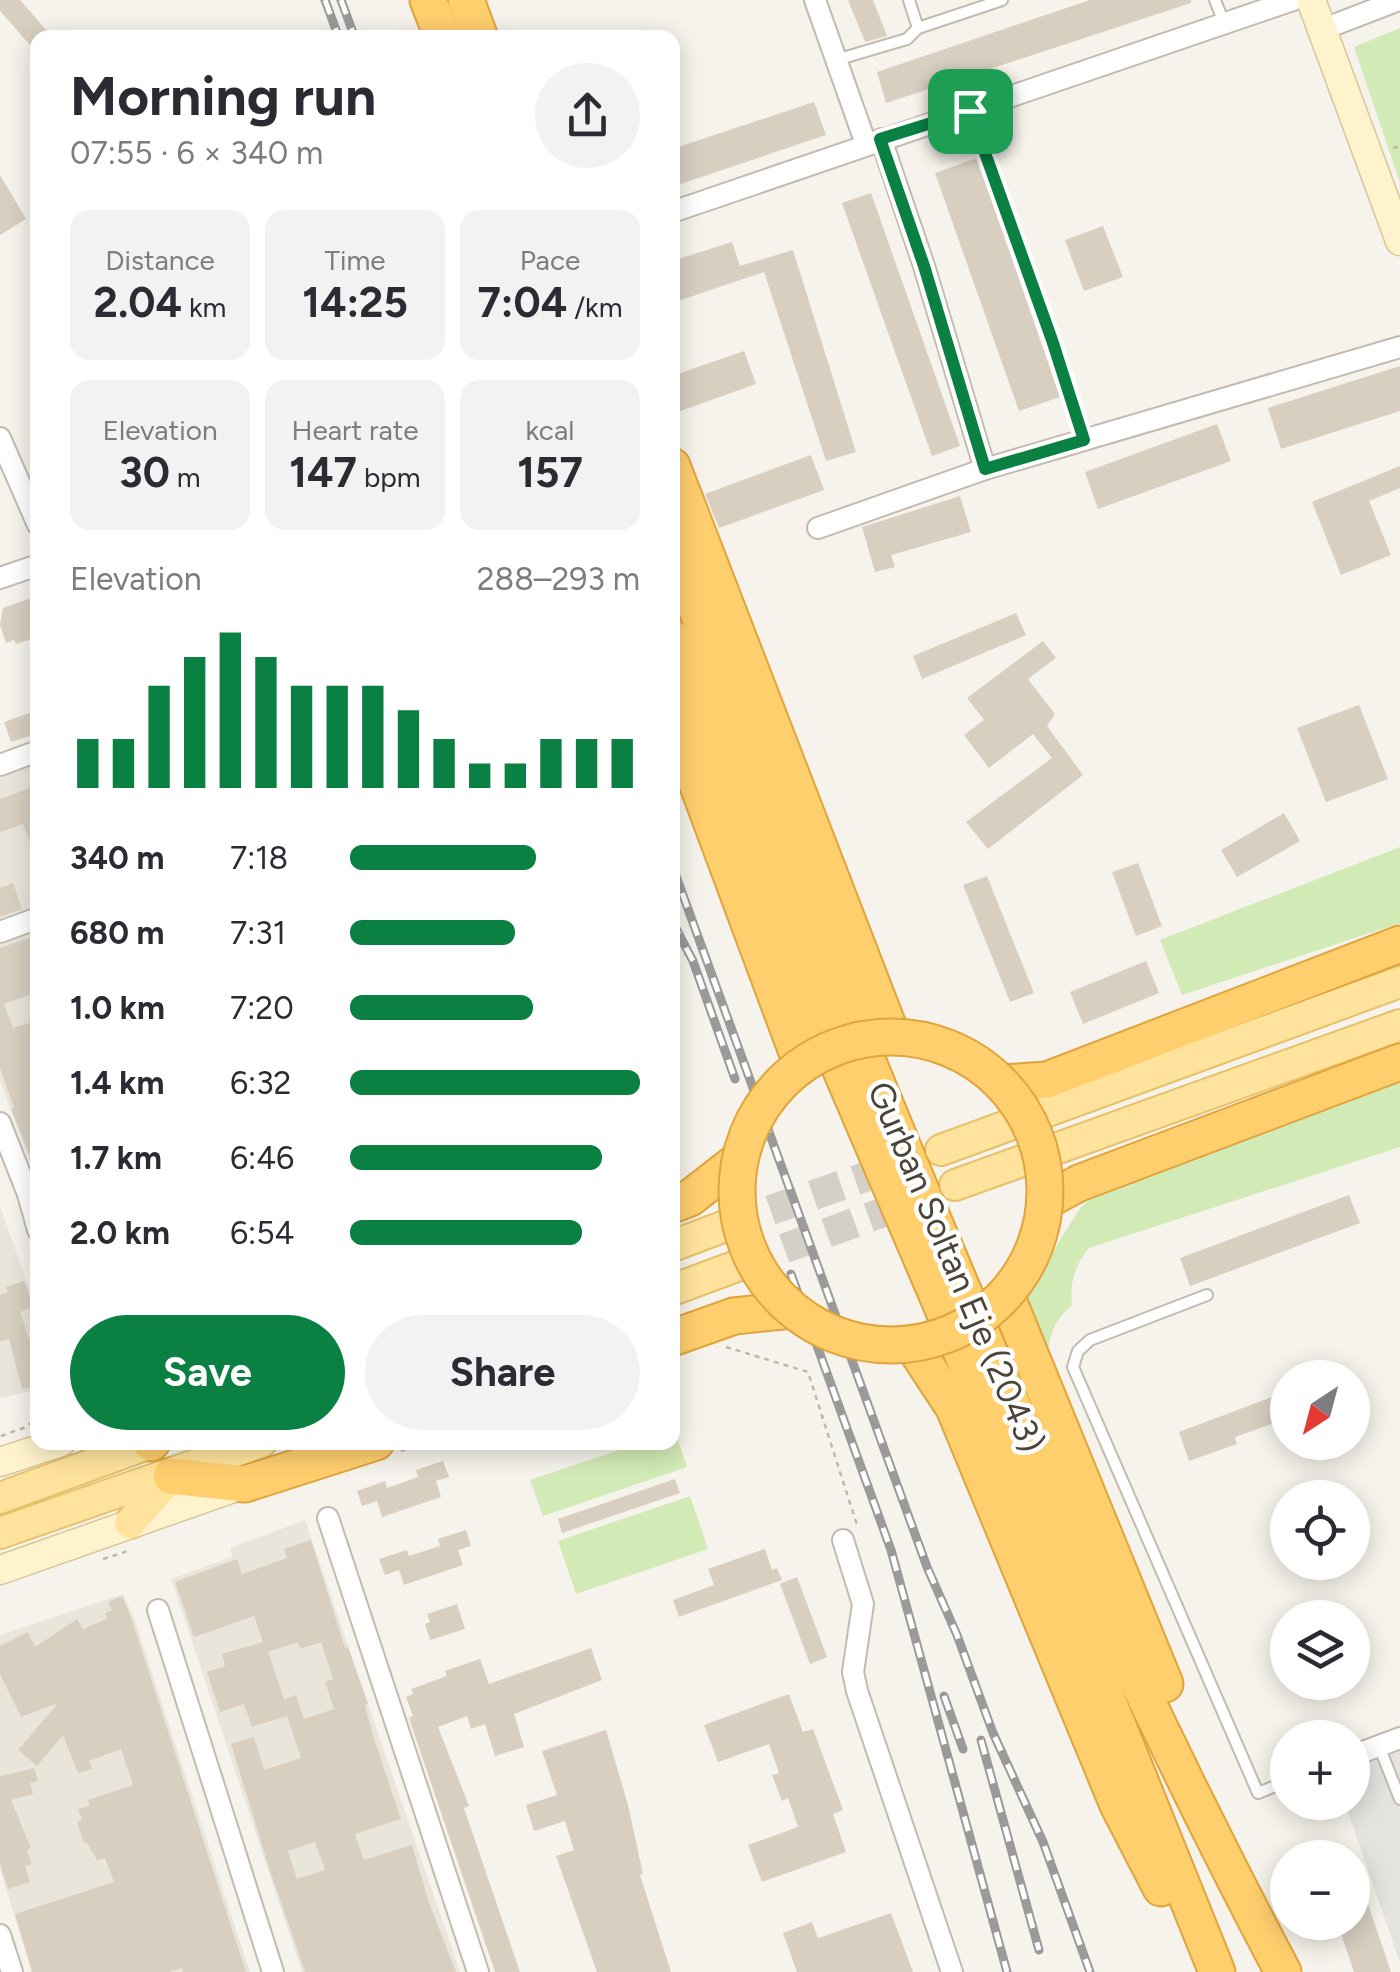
<!DOCTYPE html>
<meta charset="utf-8">
<style>
body{margin:0;font-family:Figtree,sans-serif;background:#f2f2f3;color:#2b2b33;height:100vh;display:flex;flex-direction:column;font-size:38px;white-space:nowrap}
*{box-sizing:border-box;margin:0}
p{font-size:32px;color:#7c7c81}
.icon{flex:none;width:55px;height:55px;fill:none;stroke:currentColor;stroke-width:2;stroke-linecap:round;stroke-linejoin:round}
.map{position:relative;flex:1;overflow:hidden}
.drawer{position:absolute;left:30px;top:30px;width:650px;height:1420px;display:flex;flex-direction:column;background:#fff;border-radius:20px;box-shadow:0 5px 25px #0003}
.drawer>*{flex:none}
.needle{width:65px;rotate:216deg}
.controls{position:absolute;left:1270px;top:1360px;display:grid;gap:20px}
.controls a{display:grid;place-items:center;width:100px;height:100px;border-radius:50%;background:#fff;box-shadow:0 5px 25px #0003;font-size:50px}
.pin{position:absolute;display:grid;place-items:center;width:85px;height:85px;color:#fff;margin:-42px;border-radius:20px;box-shadow:0 5px 15px #0006}
.round{display:grid;place-items:center;flex:none;width:105px;height:105px;border-radius:52px;background:#f2f2f3}
.summary{display:flex;align-items:center;justify-content:space-between;height:170px;padding:0 40px}
h1{font-size:55px;font-weight:700;line-height:75px}
.metrics{display:grid;grid-template-columns:repeat(3,1fr);gap:15px;height:170px;padding:10px 40px}
.metrics div{display:grid;align-content:center;border-radius:20px;background:#f2f2f3;text-align:center}
.metrics b{font-size:42px;font-weight:700}
.metrics small{font-size:28px;font-weight:400}
.metrics p{font-size:28px}
.chart{height:280px;padding:20px 40px}
.chart p{display:flex;justify-content:space-between}
.chart svg{width:100%;height:180px;margin-top:10px;stroke:#0b8043;stroke-width:6}
.cta{display:flex;gap:20px;margin-top:auto;padding:20px 40px}
.cta a{flex:1;height:115px;border-radius:60px;background:#0b8043;color:#fff;font-size:40px;font-weight:700;line-height:115px;text-align:center}
.cta a+a{background:#f2f2f3;color:#2b2b33}
ul{padding:0 40px;list-style:none;font-size:32px}
li{display:grid;grid-template-columns:160px 120px 1fr;align-items:center;height:75px}
li i{height:25px;border-radius:12px;background:#0b8043}
.map>svg:first-child{display:block}
.residential{fill:#eae5da}
.green{fill:#d2eab5}
.parking{fill:#e5e3e0}
.building{fill:#d8cfc1;fill-rule:evenodd}
.lines{fill:none;stroke-linecap:round;stroke-linejoin:round}
.primary-tunnel{stroke:#d4d0c8;stroke-width:30;stroke-dasharray:30 15;stroke-linecap:butt}
.lane-casing{stroke:#c2bbae;stroke-width:14}
.street-casing{stroke:#c2bbae;stroke-width:24}
.secondary-casing{stroke:#d6c79b;stroke-width:31}
.primary-casing{stroke:#e6c16a;stroke-width:34}
.highway-casing{stroke:#e0a43c;stroke-width:39}
.path{stroke:#c4b79f;stroke-width:2.5;stroke-dasharray:5 5;stroke-linecap:butt}
.lane{stroke:#fff;stroke-width:10}
.street{stroke:#fff;stroke-width:20}
.secondary{stroke:#fff3cd;stroke-width:28}
.primary{stroke:#ffe39c;stroke-width:30}
.highway{stroke:#ffcf6e;stroke-width:35}
.rail-casing{stroke:#9a9a9a;stroke-width:9}
.rail{stroke:#fff;stroke-width:5;stroke-dasharray:15;stroke-linecap:butt}
.highway-bridge-casing{stroke:#e0a43c;stroke-width:39;stroke-linecap:butt}
.highway-bridge{stroke:#ffcf6e;stroke-width:35}
.route-casing{stroke:#fff;stroke-width:20}
.route{stroke:#0b8043;stroke-width:12}
.labels{text-anchor:middle;stroke-width:9;stroke-linejoin:round;paint-order:stroke}
.street-label{font-size:35px;fill:#4b4439;stroke:#fff}
</style>
<div class="map">
<svg width="1400" height="1972" viewBox="0 0 1400 1972">
<rect width="100%" height="100%" fill="#f6f3ec"/>
<g class="residential">
<path d="M37,763V908L0,921V778Z"/>
<path d="M37,930V1161L31,1164L0,1080V944Z"/>
<path d="M0,1206L38,1315L37,1390L0,1398Z"/>
<path d="M305,1520L460,1972H302L171,1579L232,1557L230,1548Z"/>
<path d="M123,1594L134,1618L250,1972H32L0,1869V1635Z"/>
</g>
<g class="green">
<path d="M1400,28V183L1354,47Z"/>
<path d="M1400,847V923L1182,995L1160,940Z"/>
<path d="M1400,1074V1147L1089,1248C1074,1267 1070,1281 1072,1305C1055,1320 1050,1333 1047,1356L1023,1298L1081,1207L1106,1185Z"/>
<path d="M675,1431L687,1467L543,1516L530,1480L640,1443L672,1442Z"/>
<path d="M690,1496L708,1549L576,1594L558,1541Z"/>
</g>
<path class="parking" d="M1400,1738V1963L1345,1803L1352,1802L1353,1756Z"/>
<g class="building">
<path d="M0,0H20L53,38H38V54L0,11Z"/>
<path d="M848,0H873L887,36L865,42Z"/>
<path d="M1090,0H1191V3L886,103L877,72Z"/>
<path d="M814,102L826,135L672,187V149Z"/>
<path d="M977,158L1060,397L1019,411L935,173Z"/>
<path d="M0,175L26,219L0,235Z"/>
<path d="M871,193L960,446L932,456L842,203Z"/>
<path d="M1103,226L1123,277L1084,291L1065,240Z"/>
<path d="M732,242L740,266L793,250L856,452L826,461L764,272L672,303V261Z"/>
<path d="M744,351L756,384L672,414V376Z"/>
<path d="M1400,366V411L1281,449L1268,408Z"/>
<path d="M1217,424L1231,461L1098,509L1085,472Z"/>
<path d="M811,455L824,490L719,528L705,494Z"/>
<path d="M1400,466V488L1369,501L1391,555L1341,575L1312,502Z"/>
<path d="M960,496L971,532L891,555L895,567L875,572L862,527Z"/>
<path d="M31,598L32,603L38,601V637L16,644L14,640L6,643L0,625L3,608Z"/>
<path d="M1016,613L1026,635L922,679L913,656Z"/>
<path d="M1043,641L1056,658L1028,679L1055,714L1047,726L1083,775L988,849L966,822L1052,758L1033,734L989,768L964,735L984,720L967,698Z"/>
<path d="M1359,705L1388,779L1326,802L1297,728Z"/>
<path d="M38,710V733L11,742L4,722Z"/>
<path d="M38,785V859H36L23,824L0,832V799Z"/>
<path d="M1284,813L1300,841L1237,877L1221,850Z"/>
<path d="M1138,863L1162,926L1136,936L1112,872Z"/>
<path d="M987,876L1034,993L1010,1002L963,885Z"/>
<path d="M13,883L22,909L0,917V888Z"/>
<path d="M38,935V992L4,1004L13,1028L38,1020L36,1170L11,1109L14,1108L0,1068V948Z"/>
<path d="M1146,961L1159,993L1083,1024L1070,992Z"/>
<path d="M1349,1195L1360,1223L1190,1286L1180,1258Z"/>
<path d="M24,1281L33,1307L20,1312L30,1342L38,1341V1387L22,1389L9,1339L0,1342V1295L8,1292L6,1287Z"/>
<path d="M1288,1391V1418L1235,1437L1237,1444L1189,1461L1179,1432Z"/>
<path d="M443,1461L449,1477L436,1481L441,1497L382,1517L377,1501L362,1506L357,1491L385,1481L387,1488L418,1477L416,1470Z"/>
<path d="M675,1479L680,1493L562,1533L558,1519Z"/>
<path d="M466,1530L471,1546L458,1550L463,1565L404,1585L399,1570L385,1575L379,1559L407,1550L409,1556L440,1546L438,1539Z"/>
<path d="M311,1540L345,1648L348,1647L368,1704L365,1705L372,1732L401,1819L355,1834L364,1860L412,1845L429,1903L456,1972H305L269,1868L231,1744L254,1737L264,1770L301,1758L287,1716L252,1727L244,1704L220,1712L207,1672L225,1666L222,1654L263,1642L254,1616L194,1637L175,1582L237,1559L242,1574L287,1558L284,1549ZM298,1642L300,1649L321,1642L333,1679L325,1682L334,1709L304,1719L296,1695L284,1699L268,1652ZM315,1842L325,1870L297,1879L288,1851Z"/>
<path d="M765,1549L772,1570L777,1568L782,1580L679,1617L673,1600L714,1585L708,1569Z"/>
<path d="M797,1577L827,1657L810,1664L780,1584Z"/>
<path d="M122,1596L132,1620L246,1972H183L182,1968L169,1972H32L28,1958L15,1914L114,1882L105,1858L97,1860L87,1843H84L77,1822L82,1820L78,1809L89,1806L88,1800L133,1785L121,1749L89,1761L92,1769L78,1773L63,1735L37,1766L18,1750L58,1703L21,1717L0,1674V1646L28,1632L35,1647L77,1619L83,1629L107,1619L105,1613L112,1610L108,1602Z"/>
<path d="M457,1604L465,1629L430,1640L425,1624L430,1622L427,1614Z"/>
<path d="M591,1648L602,1680L514,1714L524,1747L495,1756L485,1724L471,1729L467,1716L438,1727L469,1806L464,1808L520,1972H495L409,1718L413,1716L406,1697L413,1694L411,1689L447,1676L445,1671L480,1659L489,1684Z"/>
<path d="M789,1694L803,1732L813,1729L843,1810L833,1814L846,1852L762,1882L748,1845L798,1827L788,1798L782,1801L772,1775L779,1773L769,1744L718,1762L704,1725Z"/>
<path d="M606,1730L628,1805L643,1874L640,1875L671,1972H597L556,1856L574,1850L565,1821L534,1831L526,1805L557,1795L542,1751Z"/>
<path d="M34,1768L38,1781L30,1783L33,1794L11,1800L31,1848L27,1850L32,1864L25,1866L30,1882L8,1889L0,1863V1776Z"/>
<path d="M1355,1865L1391,1972H1354L1337,1922H1352Z"/>
<path d="M891,1913L913,1972H797L783,1933L812,1922L818,1938Z"/>
</g>
<g class="lines">
<g class="primary-tunnel">
<path d="M728,1225L905,1163"/>
<path d="M742,1264L922,1198"/>
</g>
<g class="lane-casing">
<g id="lane">
<path d="M909,0L918,28"/>
<path d="M1215,0L1224,23"/>
<path d="M836,60L907,39L918,28L1002,0"/>
<path d="M970,111L1052,340L1083,439"/>
<path d="M1207,1295L1090,1340L1078,1351L1073,1367L1258,1793L1288,1781"/>
<path d="M1379,1746L1400,1799"/>
</g>
</g>
<g class="street-casing">
<g id="street">
<path d="M815,0L866,144"/>
<path d="M1321,30L1399,0"/>
<path d="M881,139L924,266L985,469"/>
<path d="M672,212L1293,0"/>
<path d="M0,438L38,525"/>
<path d="M818,528L985,469L1400,347"/>
<path d="M0,578L38,565"/>
<path d="M0,765L38,751"/>
<path d="M0,932L38,918"/>
<path d="M0,1123L28,1194L38,1230"/>
<path d="M328,1518L478,1972"/>
<path d="M843,1540L863,1604L853,1672L857,1691L952,1972"/>
<path d="M158,1610L273,1972"/>
<path d="M1352,1756L1400,1738"/>
<path d="M0,1935L12,1972"/>
</g>
</g>
<g class="secondary-casing">
<g id="secondary">
<path d="M1311,0L1400,241"/>
<path d="M0,1462L61,1442"/>
<path d="M0,1570L239,1486"/>
</g>
</g>
<g class="primary-casing">
<g id="primary">
<path d="M941,1150L1400,982"/>
<path d="M955,1185L1400,1025"/>
<path d="M672,1246L728,1225"/>
<path d="M672,1290L742,1264"/>
<path d="M0,1498L153,1442"/>
<path d="M130,1523L171,1476"/>
<path d="M0,1533L261,1442"/>
</g>
</g>
<g class="highway-casing">
<g id="highway">
<path d="M428,0L443,38"/>
<path d="M466,0L480,38"/>
<path d="M672,466L892,1036"/>
<path d="M672,543C740,723 804,906 877,1084C1000,1385 1131,1685 1283,1972"/>
<path d="M672,638L807,991L1062,1587L1217,1972"/>
<path d="M672,716L801,1063"/>
<path d="M1003,1083L1047,1080L1400,944"/>
<path d="M1046,1201L1079,1183L1400,1062"/>
<path d="M672,1205L690,1198L740,1159"/>
<path d="M1006,1295L1165,1684"/>
<path d="M672,1338L734,1316L792,1310"/>
<path d="M912,1344L954,1408L1118,1805L1161,1888"/>
<path d="M151,1443L152,1442"/>
<path d="M171,1476L245,1484L376,1442"/>
</g>
</g>
<g class="path">
<path d="M1393,148L1400,146"/>
<path d="M672,1122V1124"/>
<path d="M726,1347L808,1372L857,1525"/>
<path d="M1,1436L26,1427L38,1417"/>
<path d="M401,1451L423,1442"/>
<path d="M103,1559L128,1551"/>
</g>
<use href="#lane" class="lane"/>
<use href="#street" class="street"/>
<use href="#secondary" class="secondary"/>
<use href="#primary" class="primary"/>
<use href="#highway" class="highway"/>
<g class="rail-casing">
<g id="rail">
<path d="M325,0L339,38"/>
<path d="M341,0L355,38"/>
<path d="M672,865L927,1567L957,1635L993,1733L1043,1842L1090,1972"/>
<path d="M672,921L693,961L735,1079"/>
<path d="M791,1274L891,1550L1007,1972"/>
<path d="M944,1696L963,1749"/>
<path d="M981,1740L1039,1950"/>
</g>
</g>
<use href="#rail" class="rail"/>
<g class="highway-bridge-casing">
<circle id="highway-bridge" cx="891" cy="1191" r="154"/>
</g>
<use href="#highway-bridge" class="highway-bridge"/>
</g>
<g class="lines">
<g class="route-casing">
<path id="route" d="M970,111L1052,340L1084,440L985,469L924,266L880,139Z"/>
</g>
<use href="#route" class="route"/>
</g>
<g class="labels">
<g class="street-label">
<text transform="translate(956 1267) rotate(67)" y="12">Gurban Soltan Eje (2043)</text>
</g>
</g>
</svg>
<div class="controls">
<a><svg class="needle" viewBox="-14 -14 28 28"><path d="M0-13l5 13h-10z" fill="#e53935"/><path d="M0 13l5-13h-10z" fill="#7c7c81"/></svg></a>
<a><svg class="icon" aria-label="locate" viewBox="0 0 24 24"><circle cx="12" cy="12" r="6"/><path d="M12 2v4M12 18v4M2 12h4M18 12h4"/></svg></a>
<a><svg class="icon" aria-label="layers" viewBox="0 0 24 24"><path d="M12 4l9 5-9 5-9-5zM3 14l9 5 9-5"/></svg></a>
<a>+</a>
<a>−</a>
</div>
<div class="pin" style="left:970px;top:111px;background:#1e9e55"><svg class="icon" aria-label="arrive" viewBox="0 0 24 24"><path d="M6 21V4h12l-3 4 3 4H6"/></svg></div>
<section class="drawer">
<div class="summary"><div><h1>Morning run</h1><p>07:55 · 6 × 340 m</p></div><a class="round"><svg class="icon" aria-label="share" viewBox="0 0 24 24"><path d="M12 15V3M7 8l5-5 5 5M5 13v7h14v-7"/></svg></a></div>
<div class="metrics">
<div><p>Distance</p><b>2.04<small> km</small></b></div>
<div><p>Time</p><b>14:25</b></div>
<div><p>Pace</p><b>7:04<small> /km</small></b></div>
</div>
<div class="metrics">
<div><p>Elevation</p><b>30<small> m</small></b></div>
<div><p>Heart rate</p><b>147<small> bpm</small></b></div>
<div><p>kcal</p><b>157</b></div>
</div>
<div class="chart"><p><span>Elevation</span>288–293 m</p>
<svg viewBox="0 0 160 44" preserveAspectRatio="none"><path d="M5 44V32M15 44V32M25 44V19M35 44V12M45 44V6M55 44V12M65 44V19M75 44V19M85 44V19M95 44V25M105 44V32M115 44V38M125 44V38M135 44V32M145 44V32M155 44V32"/></svg>
</div>
<ul>
<li><b>340 m</b>7:18<i style="width:64%"></i></li>
<li><b>680 m</b>7:31<i style="width:57%"></i></li>
<li><b>1.0 km</b>7:20<i style="width:63%"></i></li>
<li><b>1.4 km</b>6:32<i style="width:100%"></i></li>
<li><b>1.7 km</b>6:46<i style="width:87%"></i></li>
<li><b>2.0 km</b>6:54<i style="width:80%"></i></li>
</ul>
<div class="cta"><a>Save</a><a>Share</a></div>
</section>
</div>
